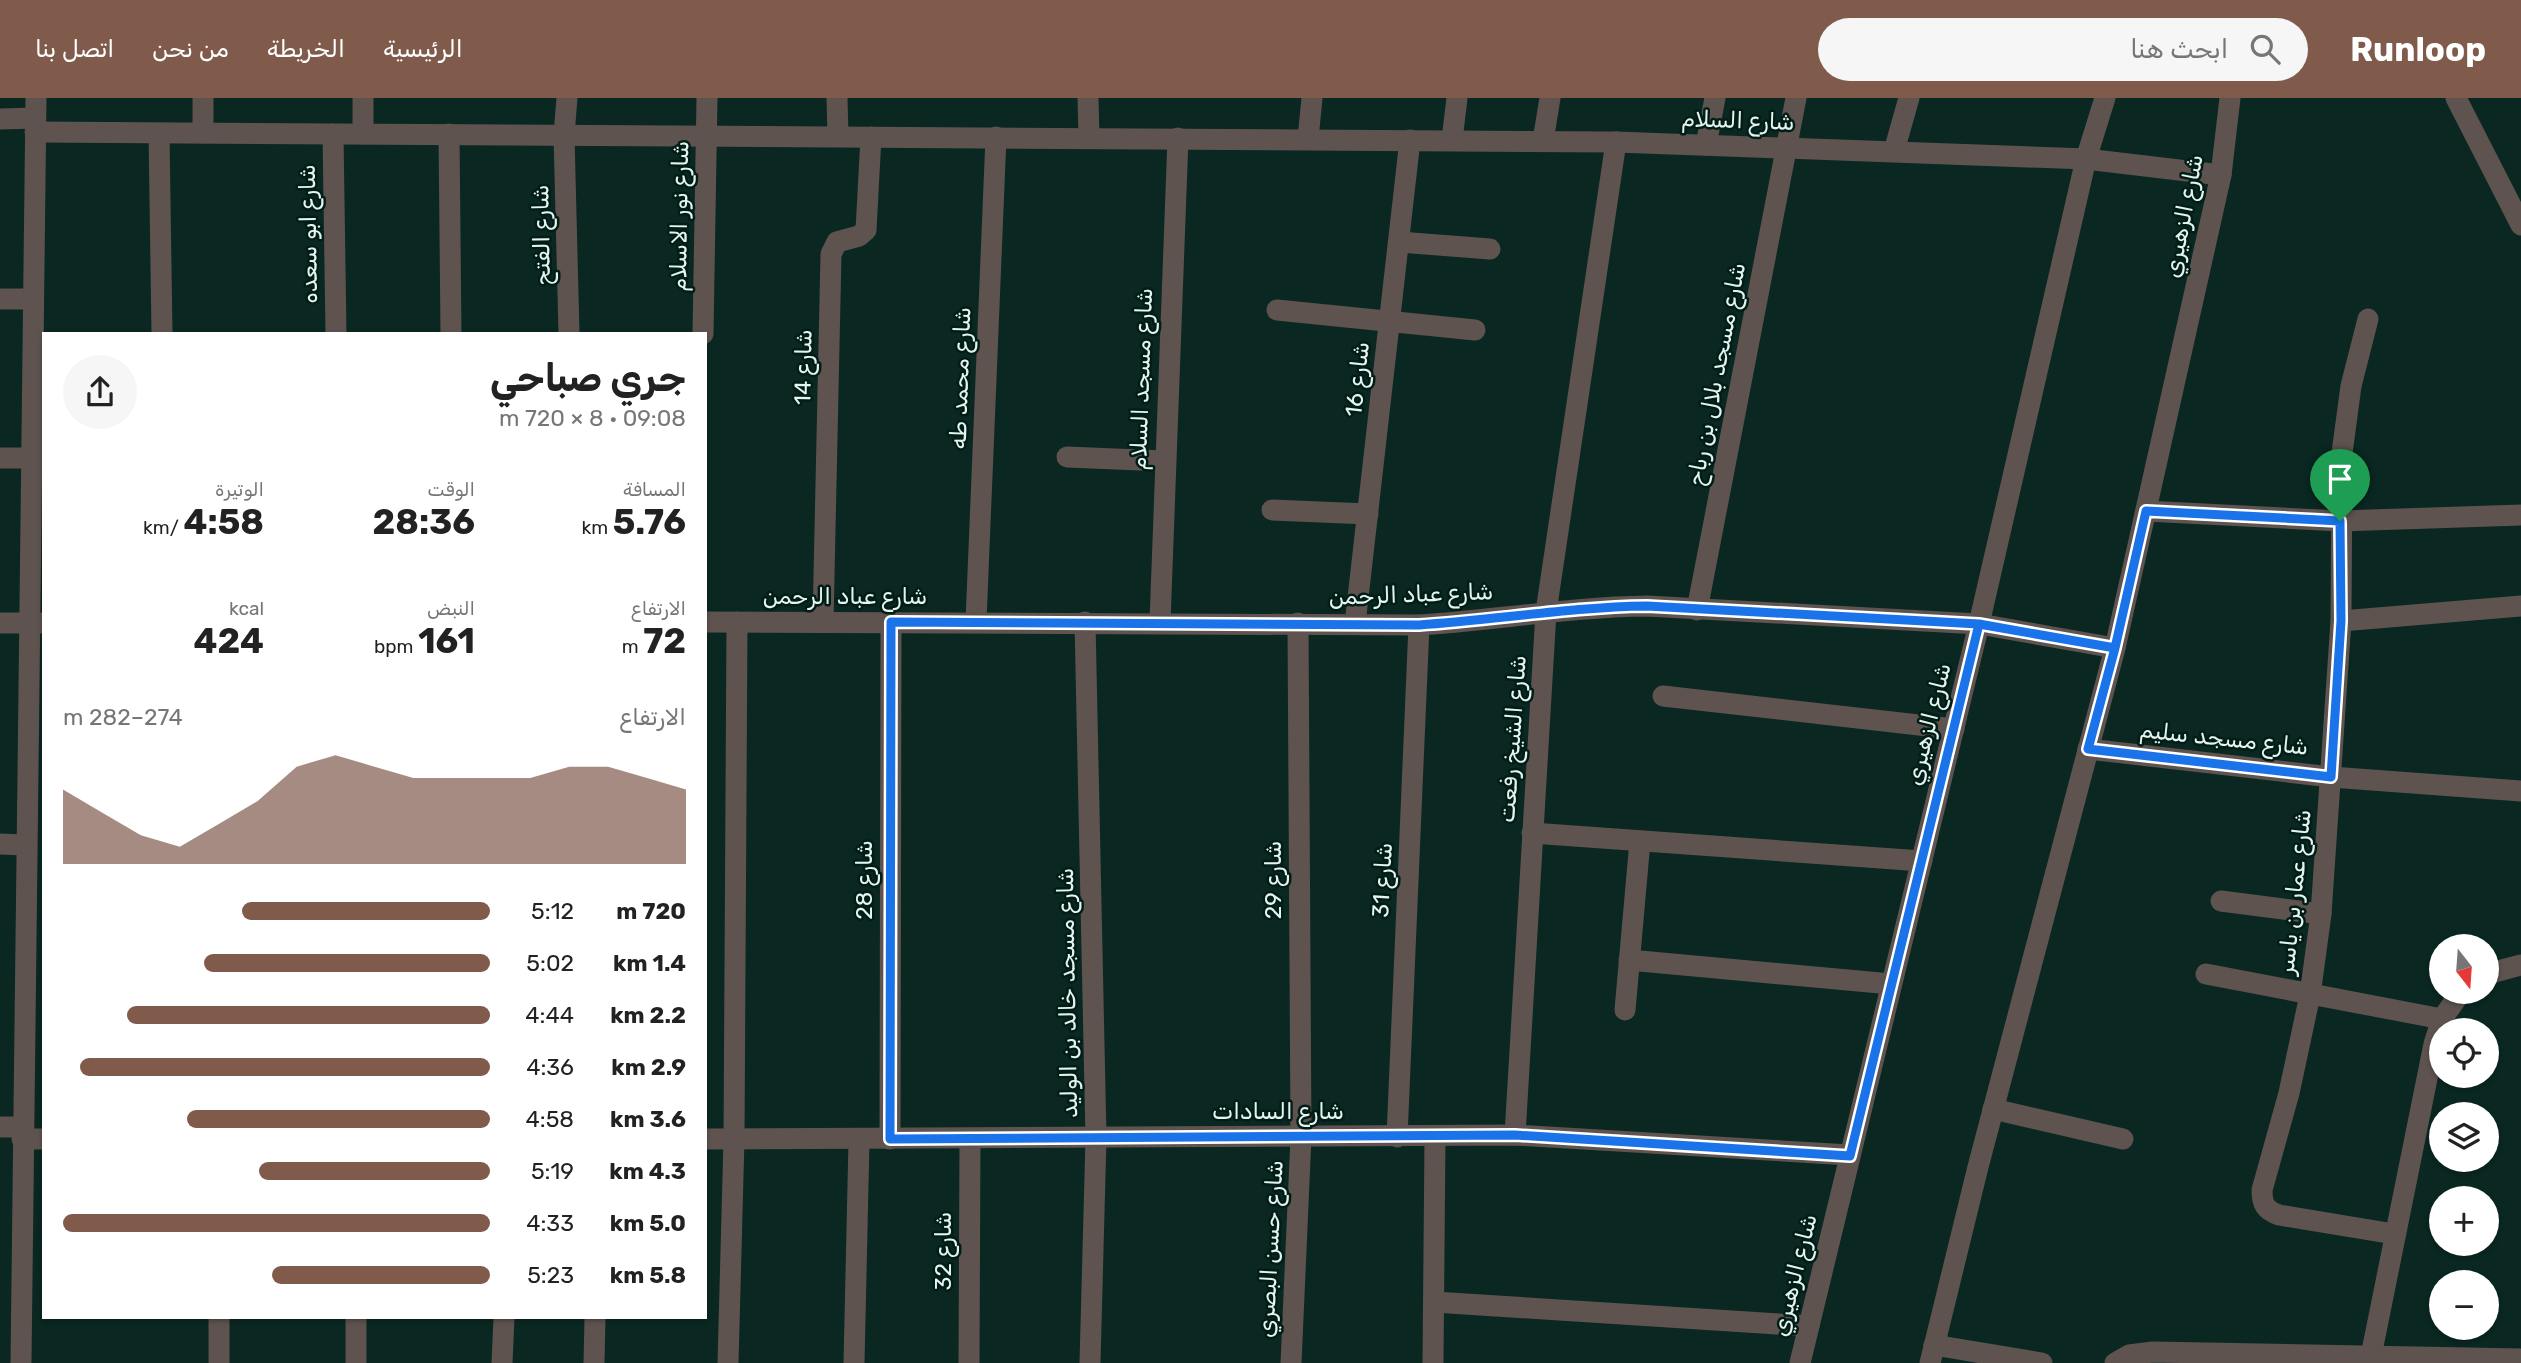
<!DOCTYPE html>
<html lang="ar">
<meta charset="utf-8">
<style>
body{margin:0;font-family:Rubik,"Noto Naskh Arabic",sans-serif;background:#f6f6f6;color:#222;direction:rtl;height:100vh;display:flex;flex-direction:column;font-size:26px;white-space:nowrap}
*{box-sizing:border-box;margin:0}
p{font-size:23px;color:#767676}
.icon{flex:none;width:38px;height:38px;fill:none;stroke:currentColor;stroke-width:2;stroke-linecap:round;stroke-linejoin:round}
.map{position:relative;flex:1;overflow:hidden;direction:ltr}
.details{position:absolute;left:42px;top:234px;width:665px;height:987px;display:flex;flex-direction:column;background:#fff;border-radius:0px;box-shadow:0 2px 5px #0004;direction:rtl}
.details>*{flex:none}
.needle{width:46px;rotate:163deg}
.controls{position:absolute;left:2429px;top:836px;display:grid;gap:14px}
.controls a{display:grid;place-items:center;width:70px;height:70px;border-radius:50%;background:#fff;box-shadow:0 2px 5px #0004;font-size:35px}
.pin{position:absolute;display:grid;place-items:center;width:60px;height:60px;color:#fff;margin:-72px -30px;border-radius:50% 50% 50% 0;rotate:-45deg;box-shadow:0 0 7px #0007}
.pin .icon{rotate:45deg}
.round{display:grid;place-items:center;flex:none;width:74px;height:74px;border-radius:37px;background:#f6f6f6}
.head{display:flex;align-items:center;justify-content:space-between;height:119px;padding:0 21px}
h1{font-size:38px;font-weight:700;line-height:52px}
.stats{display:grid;grid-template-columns:repeat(3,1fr);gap:10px;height:119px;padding:7px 21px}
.stats div{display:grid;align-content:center}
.stats b{font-size:35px;font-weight:700}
.stats small{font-size:19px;font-weight:400}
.stats p{font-size:19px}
.chart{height:196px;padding:14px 21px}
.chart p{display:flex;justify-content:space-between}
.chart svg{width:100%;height:126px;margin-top:7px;fill:#805b4c;opacity:.7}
ul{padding:0 21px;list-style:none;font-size:23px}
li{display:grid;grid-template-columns:112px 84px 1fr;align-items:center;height:52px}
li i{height:18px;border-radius:9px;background:#805b4c}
header{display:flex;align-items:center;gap:42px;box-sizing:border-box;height:98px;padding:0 35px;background:#805b4c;color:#fff}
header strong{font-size:33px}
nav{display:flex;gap:38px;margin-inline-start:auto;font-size:24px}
.search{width:490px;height:63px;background:#f6f6f6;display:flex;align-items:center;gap:18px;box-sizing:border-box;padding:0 24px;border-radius:38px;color:#767676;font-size:26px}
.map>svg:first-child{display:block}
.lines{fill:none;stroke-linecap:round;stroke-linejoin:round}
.minor{stroke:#5e534f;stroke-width:21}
.tertiary{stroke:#5e534f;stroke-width:21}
.route-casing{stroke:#fff;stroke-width:14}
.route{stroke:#1a73e8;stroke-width:9}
.labels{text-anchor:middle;stroke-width:5;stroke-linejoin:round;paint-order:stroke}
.street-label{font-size:23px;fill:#e4f5f0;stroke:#021d17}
</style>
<header>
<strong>Runloop</strong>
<div class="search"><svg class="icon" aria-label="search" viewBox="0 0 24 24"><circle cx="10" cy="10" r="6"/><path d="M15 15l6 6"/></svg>ابحث هنا</div>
<nav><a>الرئيسية</a><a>الخريطة</a><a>من نحن</a><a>اتصل بنا</a></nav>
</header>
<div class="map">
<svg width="2521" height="1265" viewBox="0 0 2521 1265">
<rect width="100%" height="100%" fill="#0a2721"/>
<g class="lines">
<g class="minor">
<path d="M567,0L564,37L569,236"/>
<path d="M837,0L838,38"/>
<path d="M1088,0L1089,39"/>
<path d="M0,21L35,20"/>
<path d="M35,34L1616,44L2086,61L2221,77"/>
<path d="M159,35L162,236"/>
<path d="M203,35V0"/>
<path d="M333,36L336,236"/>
<path d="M363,36V0"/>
<path d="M449,36L451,236"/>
<path d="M1308,41L1312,0"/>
<path d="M1452,42L1457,0"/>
<path d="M1543,43L1550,0"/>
<path d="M1706,47L1715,0"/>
<path d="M1894,53L1909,0"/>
<path d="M1399,144L1490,151"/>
<path d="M0,201H33"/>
<path d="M1277,212L1475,232"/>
<path d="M2368,221L2351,288L2342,355L2341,523L2321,816L2310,897L2289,995L2262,1092C2262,1106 2265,1112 2279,1117L2394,1136"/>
<path d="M703,236L707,0"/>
<path d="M1067,359L1164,363"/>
<path d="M0,360H30"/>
<path d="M1272,412L1368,416"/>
<path d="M2146,413L2340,423L2521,417"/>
<path d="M1697,512L1796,0"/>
<path d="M976,523L996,39"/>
<path d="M2341,523L2521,508"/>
<path d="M705,524L1419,527C1495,522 1571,509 1647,508L1979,526L2115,550"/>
<path d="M823,524L831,156L837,144L859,138L866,132L871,39"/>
<path d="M1085,524L1096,1040L1090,1265"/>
<path d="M1160,524L1178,40"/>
<path d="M0,525H44"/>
<path d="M1355,526L1410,42"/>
<path d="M1663,598L1954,631"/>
<path d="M2088,651L2331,679L2521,693"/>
<path d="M1532,735L1922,763"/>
<path d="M0,746L25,747"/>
<path d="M2221,803L2321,816"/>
<path d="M1629,862L1891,886"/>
<path d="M2206,876L2442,921"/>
<path d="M2487,876L2521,867"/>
<path d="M1625,912L1640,743"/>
<path d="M1993,1011L2123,1041"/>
<path d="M0,1029H22"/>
<path d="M1515,1037L1546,514L1616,44"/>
<path d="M1397,1039L1419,527"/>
<path d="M22,1041H44"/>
<path d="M705,1041L1515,1037L1850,1057"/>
<path d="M890,1041L891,524"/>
<path d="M1434,1204L1809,1228"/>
<path d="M219,1220V1265"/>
<path d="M1934,1247L2042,1265"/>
<path d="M2371,1258L2434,946L2442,921L2461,894"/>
<path d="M21,1265L36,0"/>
<path d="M356,1265V1220"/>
<path d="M502,1265L504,1220"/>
<path d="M594,1265L595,1220"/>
<path d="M728,1265L734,1041L737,524"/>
<path d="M854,1265L859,1042"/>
<path d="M969,1265L970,1041"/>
<path d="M1291,1265L1301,1039L1298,525"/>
<path d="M1433,1265L1435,1038"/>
<path d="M1800,1265L1979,526L2086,61L2105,0"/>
<path d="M1930,1265L1978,1069L2115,550L2221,77L2230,0"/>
<path d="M2115,1265L2129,1257L2153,1254L2521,1261"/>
</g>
<path class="tertiary" d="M2456,0L2521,127"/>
</g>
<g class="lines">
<g class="route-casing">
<path id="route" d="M2340,423L2146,413L2115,550L1979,526L1647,508C1571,509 1496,522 1419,527L891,524L890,1041L1515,1037L1850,1058L1979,526L2115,550L2088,651L2331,679L2341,523L2340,423"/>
</g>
<use href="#route" class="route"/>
</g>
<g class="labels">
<g class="street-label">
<text transform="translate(1738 22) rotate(2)" y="8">شارع السلام</text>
<text transform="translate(679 118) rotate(-89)" y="8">شارع نور الاسلام</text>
<text transform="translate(2183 118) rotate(-79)" y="8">شارع الزهيري</text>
<text transform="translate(308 136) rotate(-91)" y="8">شارع ابو سعده</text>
<text transform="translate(541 137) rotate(-91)" y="8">شارع الفتح</text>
<text transform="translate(803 269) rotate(-89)" y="8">شارع 14</text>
<text transform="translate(1716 276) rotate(-79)" y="8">شارع مسجد بلال بن رباح</text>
<text transform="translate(960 280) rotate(-88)" y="8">شارع محمد طه</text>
<text transform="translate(1141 281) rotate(-88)" y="8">شارع مسجد السلام</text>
<text transform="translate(1357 281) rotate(-84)" y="8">شارع 16</text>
<text transform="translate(1411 496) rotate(-2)" y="8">شارع عباد الرحمن</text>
<text x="845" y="506">شارع عباد الرحمن</text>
<text transform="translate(1928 626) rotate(-76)" y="8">شارع الزهيري</text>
<text transform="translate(2224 640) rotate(6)" y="8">شارع مسجد سليم</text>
<text transform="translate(1512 641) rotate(-86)" y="8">شارع الشيخ رفعت</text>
<text transform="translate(864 782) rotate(-90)" y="8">شارع 28</text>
<text transform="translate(1273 782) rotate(-90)" y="8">شارع 29</text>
<text transform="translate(1382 782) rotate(-87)" y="8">شارع 31</text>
<text transform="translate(2294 794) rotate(-84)" y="8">شارع عمار بن ياسر</text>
<text transform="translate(1067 895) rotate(-91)" y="8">شارع مسجد خالد بن الوليد</text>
<text x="1278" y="1021">شارع السادات</text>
<text transform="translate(1270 1151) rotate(-87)" y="8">شارع حسن البصري</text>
<text transform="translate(943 1153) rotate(-90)" y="8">شارع 32</text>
<text transform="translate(1794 1177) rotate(-76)" y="8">شارع الزهيري</text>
</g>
</g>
</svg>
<div class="controls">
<a><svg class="needle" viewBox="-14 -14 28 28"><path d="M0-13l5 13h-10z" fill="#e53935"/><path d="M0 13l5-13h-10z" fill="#767676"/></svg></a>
<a><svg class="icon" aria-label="locate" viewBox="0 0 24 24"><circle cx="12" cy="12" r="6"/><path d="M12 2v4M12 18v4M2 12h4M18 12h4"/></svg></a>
<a><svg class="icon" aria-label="layers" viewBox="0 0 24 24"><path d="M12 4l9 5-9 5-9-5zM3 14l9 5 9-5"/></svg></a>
<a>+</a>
<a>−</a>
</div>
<div class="pin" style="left:2340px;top:423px;background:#1e9e55"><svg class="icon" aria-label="arrive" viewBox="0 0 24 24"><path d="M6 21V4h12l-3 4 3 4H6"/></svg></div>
<section class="details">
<div class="head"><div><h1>جري صباحي</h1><p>09:08 · 8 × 720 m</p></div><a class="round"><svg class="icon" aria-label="share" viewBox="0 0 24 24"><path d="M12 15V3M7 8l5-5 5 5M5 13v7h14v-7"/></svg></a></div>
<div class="stats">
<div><p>المسافة</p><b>5.76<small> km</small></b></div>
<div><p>الوقت</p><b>28:36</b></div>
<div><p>الوتيرة</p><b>4:58<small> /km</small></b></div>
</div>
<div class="stats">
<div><p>الارتفاع</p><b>72<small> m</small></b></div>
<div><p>النبض</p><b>161<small> bpm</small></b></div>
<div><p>kcal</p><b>424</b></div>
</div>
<div class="chart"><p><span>الارتفاع</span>274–282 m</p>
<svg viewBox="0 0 160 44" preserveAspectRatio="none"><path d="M0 44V18L10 26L20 34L30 38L40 30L50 22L60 10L70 6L80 10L90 14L100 14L110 14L120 14L130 10L140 10L150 14L160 18V44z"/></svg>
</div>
<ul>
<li><b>720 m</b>5:12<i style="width:58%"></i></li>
<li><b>1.4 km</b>5:02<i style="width:67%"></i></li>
<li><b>2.2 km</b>4:44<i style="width:85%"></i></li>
<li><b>2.9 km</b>4:36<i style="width:96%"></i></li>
<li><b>3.6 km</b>4:58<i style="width:71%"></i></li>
<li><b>4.3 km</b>5:19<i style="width:54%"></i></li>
<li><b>5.0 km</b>4:33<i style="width:100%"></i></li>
<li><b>5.8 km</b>5:23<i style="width:51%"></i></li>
</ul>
</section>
</div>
